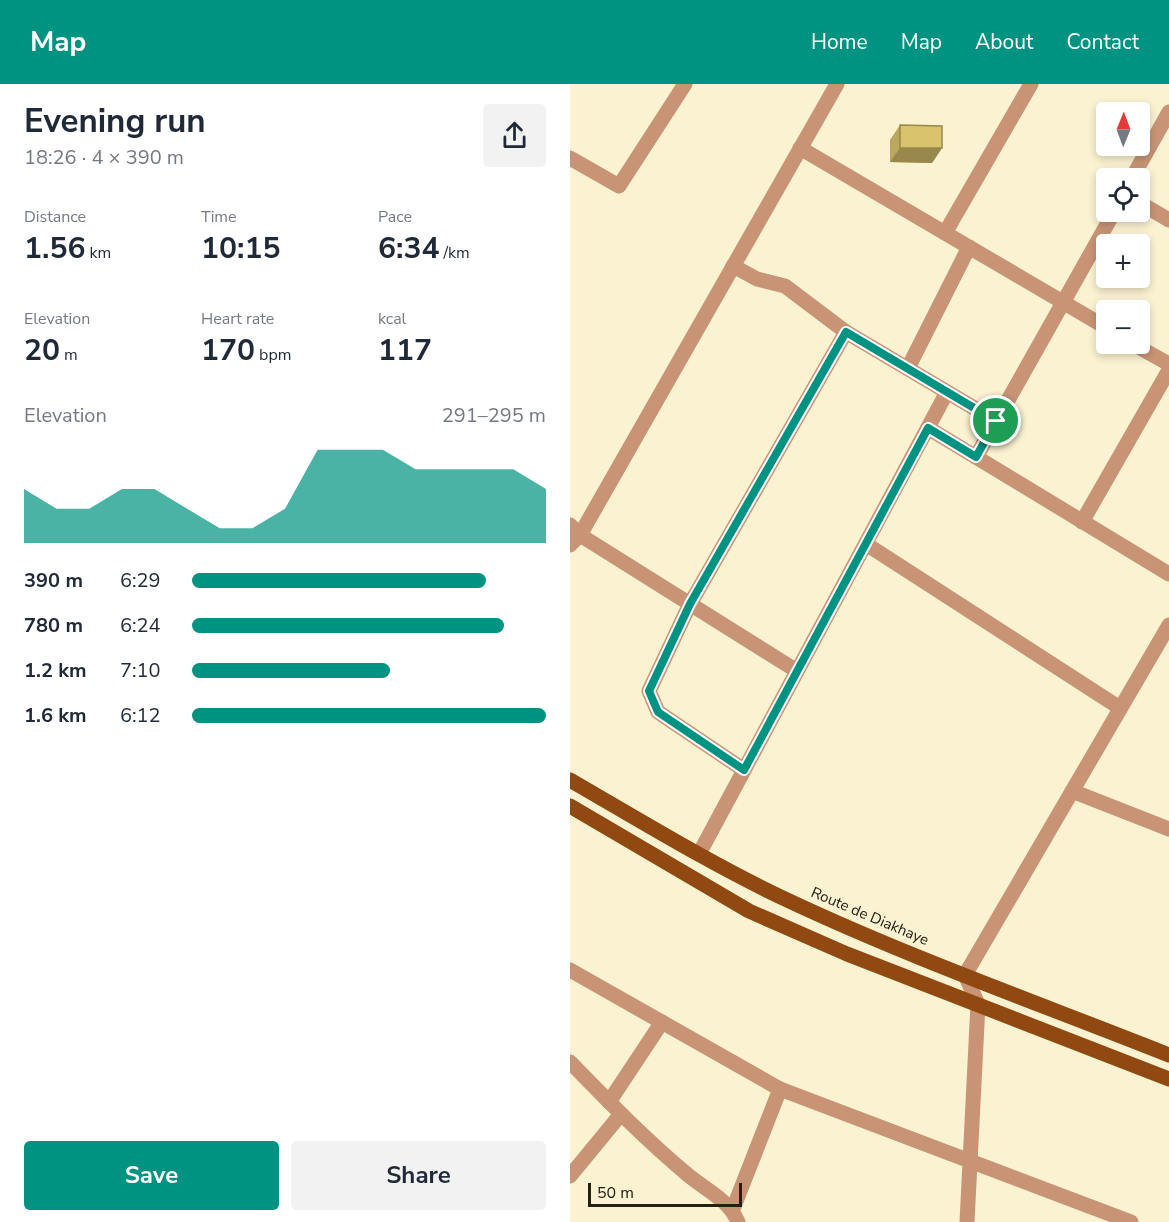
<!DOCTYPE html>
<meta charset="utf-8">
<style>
body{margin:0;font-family:"Nunito Sans",sans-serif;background:#f2f2f3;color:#1f2937;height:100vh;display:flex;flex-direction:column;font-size:22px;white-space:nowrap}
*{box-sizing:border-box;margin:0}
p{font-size:20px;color:#747a83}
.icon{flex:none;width:33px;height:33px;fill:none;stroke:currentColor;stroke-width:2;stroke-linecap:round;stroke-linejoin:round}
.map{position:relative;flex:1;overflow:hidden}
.panel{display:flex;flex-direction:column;background:#fff;width:570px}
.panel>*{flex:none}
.needle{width:39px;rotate:1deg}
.tools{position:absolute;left:526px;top:18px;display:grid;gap:12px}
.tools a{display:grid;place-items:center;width:54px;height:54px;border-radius:6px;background:#fff;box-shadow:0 3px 9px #0003;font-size:30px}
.scale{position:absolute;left:18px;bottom:15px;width:154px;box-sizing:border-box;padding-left:6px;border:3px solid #232014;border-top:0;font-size:16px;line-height:21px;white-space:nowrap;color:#232014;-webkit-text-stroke:4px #faf2d1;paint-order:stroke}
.pin{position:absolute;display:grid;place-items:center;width:51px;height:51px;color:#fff;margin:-26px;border:3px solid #fff;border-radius:50%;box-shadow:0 2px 6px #0007}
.round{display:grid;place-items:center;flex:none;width:63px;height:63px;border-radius:6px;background:#f2f2f3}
.head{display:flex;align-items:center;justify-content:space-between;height:102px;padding:0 24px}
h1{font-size:33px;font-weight:700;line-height:45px}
.stats{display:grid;grid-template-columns:repeat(3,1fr);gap:9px;height:102px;padding:6px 24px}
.stats div{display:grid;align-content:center}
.stats b{font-size:30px;font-weight:700}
.stats small{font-size:16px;font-weight:400}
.stats p{font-size:16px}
.chart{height:168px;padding:12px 24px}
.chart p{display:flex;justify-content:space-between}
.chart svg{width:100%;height:108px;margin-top:6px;fill:#009381;opacity:.7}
.action{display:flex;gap:12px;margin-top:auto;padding:12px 24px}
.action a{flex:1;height:69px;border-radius:6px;background:#009381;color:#fff;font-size:24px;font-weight:700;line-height:69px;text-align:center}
.action a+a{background:#f2f2f3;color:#1f2937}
ul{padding:0 24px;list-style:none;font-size:20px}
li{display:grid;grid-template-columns:96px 72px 1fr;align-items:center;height:45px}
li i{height:15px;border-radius:8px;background:#009381}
header{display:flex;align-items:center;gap:36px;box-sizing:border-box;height:84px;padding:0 30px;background:#009381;color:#fff}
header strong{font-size:28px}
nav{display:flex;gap:33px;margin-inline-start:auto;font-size:21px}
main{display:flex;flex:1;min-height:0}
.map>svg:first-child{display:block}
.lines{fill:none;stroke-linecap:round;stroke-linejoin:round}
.minor{stroke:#c89475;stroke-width:15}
.major{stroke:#914912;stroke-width:15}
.wall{fill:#bba85e}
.shaded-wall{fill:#98884c}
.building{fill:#d9c36d;stroke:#98884c;stroke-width:1.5}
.route-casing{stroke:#fff;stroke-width:12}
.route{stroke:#009381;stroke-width:8}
.labels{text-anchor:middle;stroke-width:5;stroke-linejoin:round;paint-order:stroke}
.street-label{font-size:15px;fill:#232014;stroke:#faf2d1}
</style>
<header>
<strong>Map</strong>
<nav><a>Home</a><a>Map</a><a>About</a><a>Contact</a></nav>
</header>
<main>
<section class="panel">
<div class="head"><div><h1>Evening run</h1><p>18:26 · 4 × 390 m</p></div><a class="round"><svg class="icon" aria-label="share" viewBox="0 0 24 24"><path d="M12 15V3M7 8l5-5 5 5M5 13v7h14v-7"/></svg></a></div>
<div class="stats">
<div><p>Distance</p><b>1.56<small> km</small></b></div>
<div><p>Time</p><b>10:15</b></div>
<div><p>Pace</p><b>6:34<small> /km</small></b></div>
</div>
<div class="stats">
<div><p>Elevation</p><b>20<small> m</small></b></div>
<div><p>Heart rate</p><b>170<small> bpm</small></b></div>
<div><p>kcal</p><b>117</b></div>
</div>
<div class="chart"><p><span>Elevation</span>291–295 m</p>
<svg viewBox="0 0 160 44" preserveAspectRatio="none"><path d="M0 44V22L10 30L20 30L30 22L40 22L50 30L60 38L70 38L80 30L90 6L100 6L110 6L120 14L130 14L140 14L150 14L160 22V44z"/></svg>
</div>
<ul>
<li><b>390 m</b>6:29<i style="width:83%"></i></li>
<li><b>780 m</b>6:24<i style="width:88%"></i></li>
<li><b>1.2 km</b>7:10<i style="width:56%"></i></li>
<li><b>1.6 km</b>6:12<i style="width:100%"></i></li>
</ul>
<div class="action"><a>Save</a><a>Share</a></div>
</section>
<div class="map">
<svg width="599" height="1138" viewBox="0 0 599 1138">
<rect width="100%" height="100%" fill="#faf2d1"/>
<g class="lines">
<g class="minor">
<path d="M230,64L537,244"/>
<path d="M0,74L49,102L115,0"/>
<path d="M562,94L599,28"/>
<path d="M570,119L599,136"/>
<path d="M375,149L461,0"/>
<path d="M163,182L187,195L215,202L276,248L426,337"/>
<path d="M563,260L599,280"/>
<path d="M338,284L399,163"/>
<path d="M358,344L599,490"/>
<path d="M406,373L544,128"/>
<path d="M512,438L599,286"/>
<path d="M0,441L10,451L227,587"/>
<path d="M296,460L550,624"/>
<path d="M0,461L10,451L267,0"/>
<path d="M174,686L88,628L79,607L120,520L276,248"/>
<path d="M502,707L599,745"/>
<path d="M129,770L377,308"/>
<path d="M0,886L210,1005L561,1138"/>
<path d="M0,978C38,1017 76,1056 118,1091C136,1106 159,1116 168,1138"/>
<path d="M39,1018L92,938"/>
<path d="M0,1092L51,1030"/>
<path d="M163,1125L210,1005"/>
<path d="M397,1138L408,920L395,891L599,541"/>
</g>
<g class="major">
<path d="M0,696C71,737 141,780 215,815C340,874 471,920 599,971"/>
<path d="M0,722L179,827L277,870L599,995"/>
</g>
</g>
<path class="wall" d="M330,41L372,64L362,79L320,78V56Z"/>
<path class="shaded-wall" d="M330,64H372L362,79L320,78Z"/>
<path class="building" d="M330,41L372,42V64H330Z"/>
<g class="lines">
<g class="route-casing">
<path id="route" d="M276,248L426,337L406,373L358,344L174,686L88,628L79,607L120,520Z"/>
</g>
<use href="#route" class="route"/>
</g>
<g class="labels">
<g class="street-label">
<text transform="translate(300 832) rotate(23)" y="5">Route de Diakhaye</text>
</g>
</g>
</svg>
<div class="tools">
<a><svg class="needle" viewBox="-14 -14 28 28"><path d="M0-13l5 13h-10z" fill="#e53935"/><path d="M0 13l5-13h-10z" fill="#747a83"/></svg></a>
<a><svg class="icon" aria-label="locate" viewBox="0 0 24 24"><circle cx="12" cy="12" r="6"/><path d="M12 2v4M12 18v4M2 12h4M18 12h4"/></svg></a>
<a>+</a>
<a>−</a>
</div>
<div class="scale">50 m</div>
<div class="pin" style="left:426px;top:337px;background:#1e9e55"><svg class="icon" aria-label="arrive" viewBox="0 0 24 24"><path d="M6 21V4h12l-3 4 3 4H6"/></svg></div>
</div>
</main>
